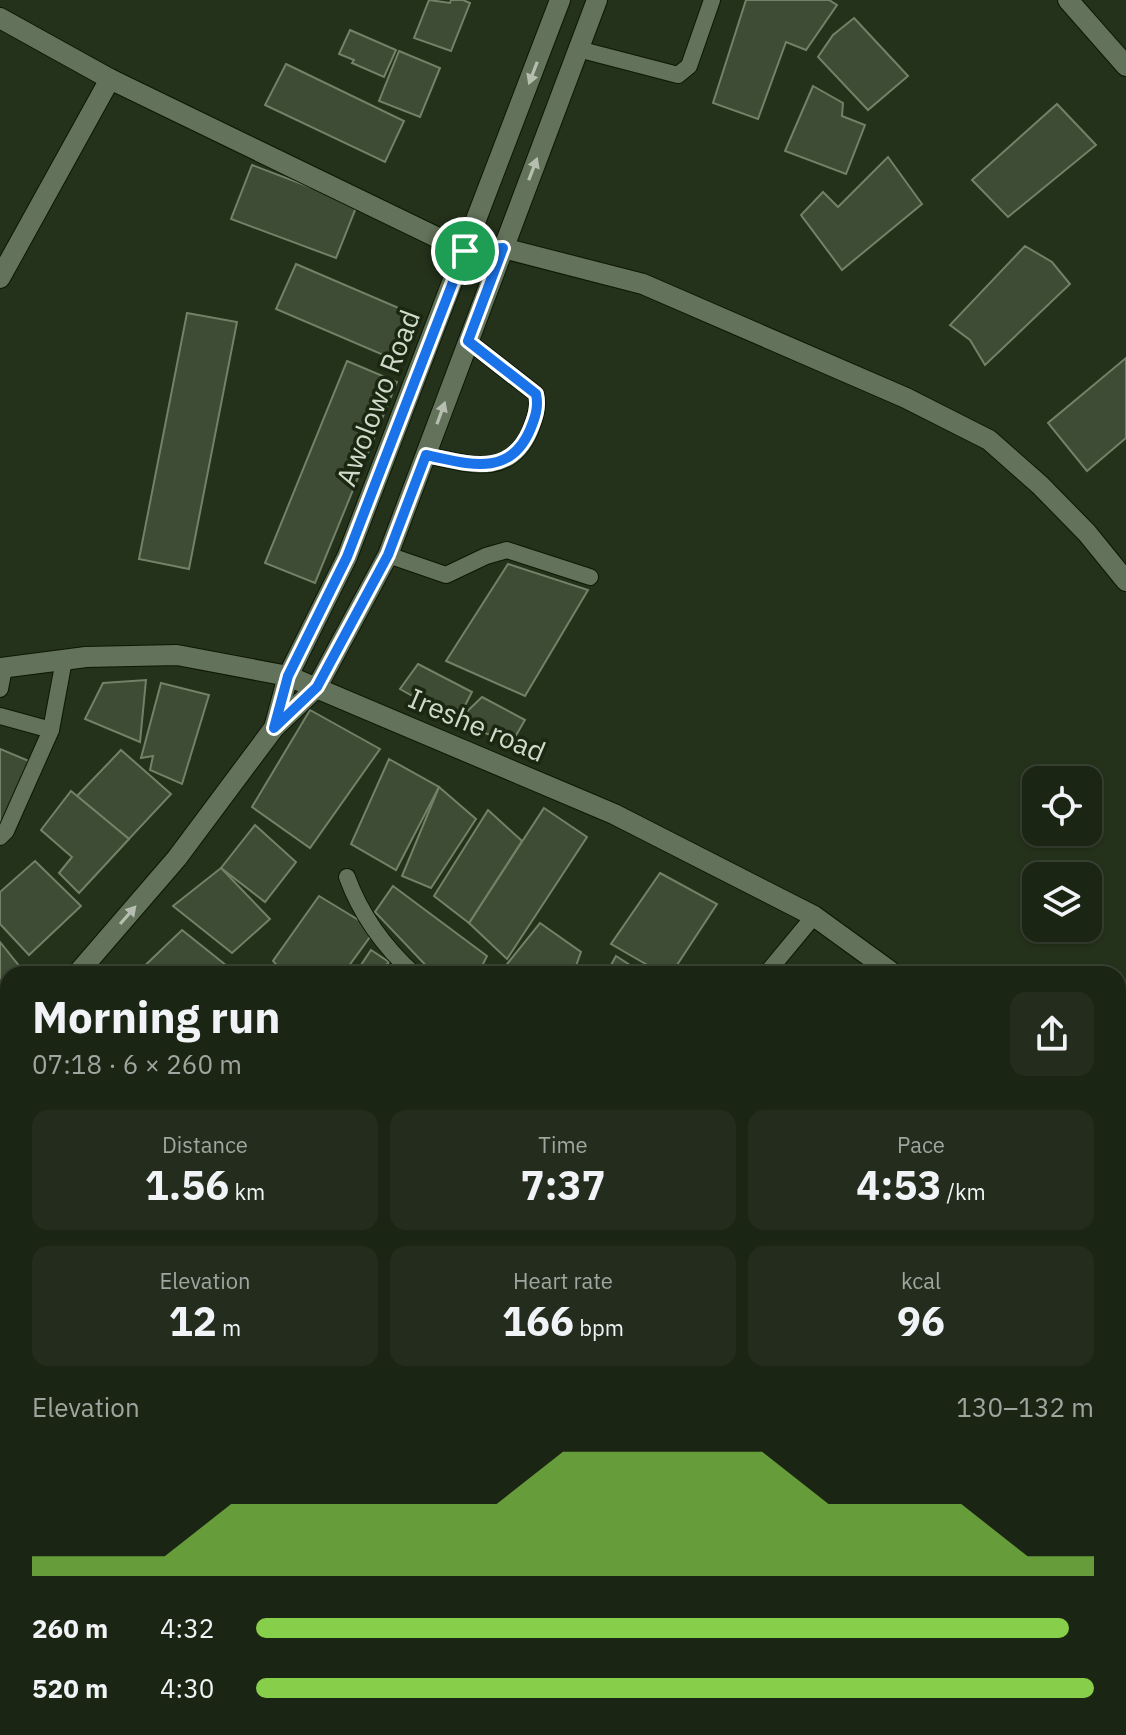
<!DOCTYPE html>
<meta charset="utf-8">
<style>
body{margin:0;font-family:"IBM Plex Sans",sans-serif;background:#242d1d;color:#f1f3f6;height:100vh;display:flex;flex-direction:column;font-size:30px;white-space:nowrap}
*{box-sizing:border-box;margin:0}
p{font-size:26px;color:#a0a5a0}
.icon{flex:none;width:44px;height:44px;fill:none;stroke:currentColor;stroke-width:2;stroke-linecap:round;stroke-linejoin:round}
.map{position:relative;flex:1;overflow:hidden}
.details{position:absolute;left:0px;top:966px;width:1126px;height:770px;display:flex;flex-direction:column;background:#1b2514;border-radius:24px 24px 0 0;box-shadow:0 2px 6px #0004,0 0 0 2px #394234}
.details>*{flex:none}
.controls{position:absolute;left:1022px;top:766px;display:grid;gap:16px}
.controls a{display:grid;place-items:center;width:80px;height:80px;border-radius:16px;background:#1b2514;box-shadow:0 2px 6px #0004,0 0 0 2px #394234;font-size:40px}
.pin{position:absolute;display:grid;place-items:center;width:68px;height:68px;color:#fff;margin:-34px;border:4px solid #fff;border-radius:50%;box-shadow:0 2px 8px #0007}
.round{display:grid;place-items:center;flex:none;width:84px;height:84px;border-radius:16px;background:#242d1d}
.overview{display:flex;align-items:center;justify-content:space-between;height:136px;padding:0 32px}
h1{font-size:44px;font-weight:700;line-height:60px}
.figures{display:grid;grid-template-columns:repeat(3,1fr);gap:12px;height:136px;padding:8px 32px}
.figures div{display:grid;align-content:center;border-radius:16px;background:#242d1d;text-align:center}
.figures b{font-size:40px;font-weight:700}
.figures small{font-size:22px;font-weight:400}
.figures p{font-size:22px}
.chart{height:224px;padding:16px 32px}
.chart p{display:flex;justify-content:space-between}
.chart svg{width:100%;height:144px;margin-top:8px;fill:#87cf4a;opacity:.7}
ul{padding:0 32px;list-style:none;font-size:26px}
li{display:grid;grid-template-columns:128px 96px 1fr;align-items:center;height:60px}
li i{height:20px;border-radius:10px;background:#87cf4a}
.map>svg:first-child{display:block}
.building{fill:#3f4c35;stroke:#728168;stroke-width:2}
.lines{fill:none;stroke-linecap:round;stroke-linejoin:round}
.service-casing{stroke:#0d1804;stroke-width:18}
.minor-casing{stroke:#0d1804;stroke-width:22}
.secondary-casing{stroke:#0d1804;stroke-width:22}
.service{stroke:#63725a;stroke-width:16}
.minor{stroke:#63725a;stroke-width:20}
.secondary{stroke:#63725a;stroke-width:20}
.oneway{fill:#b6bfaf}
.route-casing{stroke:#fff;stroke-width:16}
.route{stroke:#1a73e8;stroke-width:10}
.labels{text-anchor:middle;stroke-width:7;stroke-linejoin:round;paint-order:stroke}
.street-label{font-size:28px;fill:#d1d9cb;stroke:#1a2711}
</style>
<div class="map">
<svg width="1126" height="1735" viewBox="0 0 1126 1735">
<rect width="100%" height="100%" fill="#24311b"/>
<g class="building">
<path d="M429,0L450,3L451,0H463L470,3L451,51L414,38Z"/>
<path d="M746,0H829L837,5L806,50L786,42L758,119L713,103Z"/>
<path d="M854,18L908,76L868,110L818,57L833,35Z"/>
<path d="M350,30L396,50L384,77L352,63L354,60L339,54Z"/>
<path d="M399,51L440,68L420,117L379,101Z"/>
<path d="M286,64L404,121L385,162L265,105Z"/>
<path d="M813,86L843,103L842,116L865,125L846,174L785,151Z"/>
<path d="M1057,104L1096,145L1008,217L972,180Z"/>
<path d="M888,157L922,204L842,270L801,215L823,192L838,207Z"/>
<path d="M252,165L357,205L336,258L231,219Z"/>
<path d="M1025,246L1052,262L1070,284L985,365L970,340L950,325Z"/>
<path d="M296,264L415,315L395,360L276,309Z"/>
<path d="M187,313L237,322L189,569L139,559Z"/>
<path d="M1126,358V438L1087,471L1048,423Z"/>
<path d="M347,361L397,382L315,583L265,563Z"/>
<path d="M508,564L588,590L525,696L446,661Z"/>
<path d="M418,664L472,692L457,721L400,689Z"/>
<path d="M146,680L140,742L85,719L103,683Z"/>
<path d="M161,683L209,695L182,784L150,770L153,756L141,758Z"/>
<path d="M482,697L525,720L511,744L457,721Z"/>
<path d="M310,710L380,749L310,848L252,807Z"/>
<path d="M0,749L36,764L0,828Z"/>
<path d="M121,750L171,794L129,839L77,796Z"/>
<path d="M389,759L439,787L396,870L351,844Z"/>
<path d="M439,787L476,819L431,888L402,876Z"/>
<path d="M71,791L129,839L79,893L59,873L72,857L41,830Z"/>
<path d="M544,808L587,837L507,959L469,923Z"/>
<path d="M488,810L522,841L469,923L434,896Z"/>
<path d="M255,825L296,862L265,902L221,868Z"/>
<path d="M35,861L81,906L29,955L0,924V892Z"/>
<path d="M221,868L270,919L232,953L173,906Z"/>
<path d="M660,873L717,904L671,974H663L611,944Z"/>
<path d="M393,886L487,956L478,974H434L375,912Z"/>
<path d="M319,896L375,930L343,974H285L273,961Z"/>
<path d="M540,923L581,952L573,974H499Z"/>
<path d="M182,930L237,974H136Z"/>
<path d="M0,942L20,967L13,974H8V979L0,987Z"/>
<path d="M371,950L389,962L378,974H355Z"/>
<path d="M616,956L644,974H606Z"/>
<path d="M1,1104L8,1113V1174L0,1180Z"/>
<path d="M8,1181V1305L0,1298V1184Z"/>
<path d="M8,1370V1461L0,1456V1376Z"/>
<path d="M0,1459L8,1465V1493L0,1501Z"/>
<path d="M8,1493V1526L0,1518V1501Z"/>
<path d="M873,1728H968L974,1735H866Z"/>
</g>
<g class="lines">
<g class="service-casing">
<g id="service">
<path d="M578,49L678,75L689,66L712,0"/>
<path d="M426,455C466,463 509,480 530,431C535,418 539,407 536,394L468,341"/>
<path d="M388,555L446,575L486,556L507,550L590,577"/>
<path d="M0,689L4,668"/>
<path d="M0,716L51,730"/>
<path d="M0,837L6,831L51,730L64,660"/>
<path d="M347,877C361,915 384,947 414,974"/>
<path d="M766,974L814,916"/>
<path d="M1118,1354L1126,1355"/>
<path d="M307,1735L311,1728"/>
</g>
</g>
<g class="minor-casing">
<g id="minor">
<path d="M1068,0L1126,66"/>
<path d="M0,18L110,79L465,251L503,248L643,284L906,398L989,440L1040,485L1087,533L1126,581"/>
<path d="M0,278L110,79"/>
<path d="M1118,1001L1126,994"/>
</g>
</g>
<g class="secondary-casing">
<g id="secondary">
<path d="M0,668L86,657L177,655L288,676L614,814L814,916L894,974"/>
<path d="M274,728L288,676L347,557L560,0"/>
<path d="M77,974L177,858L274,728L317,687L388,555L597,0"/>
<path d="M0,1059L8,1051"/>
<path d="M1118,1233L1126,1249"/>
</g>
</g>
<use href="#service" class="service"/>
<use href="#minor" class="minor"/>
<use href="#secondary" class="secondary"/>
</g>
<defs><path id="oneway-solid" d="M-6-.8H1V-3.2L6.5 0L1 3.2V.8H-6Z" transform="scale(2)"/></defs>
<g class="oneway">
<use href="#oneway-solid" transform="translate(533 73) rotate(111)"/>
<use href="#oneway-solid" transform="translate(533 169) rotate(-69)"/>
<use href="#oneway-solid" transform="translate(441 413) rotate(-70)"/>
<use href="#oneway-solid" transform="translate(128 915) rotate(-49)"/>
</g>
<g class="lines">
<g class="route-casing">
<path id="route" d="M503,248L468,341L536,394C539,407 535,418 530,430C509,479 466,463 426,455L388,555L317,687L274,728L288,676L347,557L465,251Z"/>
</g>
<use href="#route" class="route"/>
</g>
<g class="labels">
<g class="street-label">
<text transform="translate(378 398) rotate(-69)" y="10">Awolowo Road</text>
<text transform="translate(477 725) rotate(23)" y="10">Ireshe road</text>
</g>
</g>
</svg>
<div class="controls">
<a><svg class="icon" aria-label="locate" viewBox="0 0 24 24"><circle cx="12" cy="12" r="6"/><path d="M12 2v4M12 18v4M2 12h4M18 12h4"/></svg></a>
<a><svg class="icon" aria-label="layers" viewBox="0 0 24 24"><path d="M12 4l9 5-9 5-9-5zM3 14l9 5 9-5"/></svg></a>
</div>
<div class="pin" style="left:465px;top:251px;background:#1e9e55"><svg class="icon" aria-label="arrive" viewBox="0 0 24 24"><path d="M6 21V4h12l-3 4 3 4H6"/></svg></div>
<section class="details">
<div class="overview"><div><h1>Morning run</h1><p>07:18 · 6 × 260 m</p></div><a class="round"><svg class="icon" aria-label="share" viewBox="0 0 24 24"><path d="M12 15V3M7 8l5-5 5 5M5 13v7h14v-7"/></svg></a></div>
<div class="figures">
<div><p>Distance</p><b>1.56<small> km</small></b></div>
<div><p>Time</p><b>7:37</b></div>
<div><p>Pace</p><b>4:53<small> /km</small></b></div>
</div>
<div class="figures">
<div><p>Elevation</p><b>12<small> m</small></b></div>
<div><p>Heart rate</p><b>166<small> bpm</small></b></div>
<div><p>kcal</p><b>96</b></div>
</div>
<div class="chart"><p><span>Elevation</span>130–132 m</p>
<svg viewBox="0 0 160 44" preserveAspectRatio="none"><path d="M0 44V38L10 38L20 38L30 22L40 22L50 22L60 22L70 22L80 6L90 6L100 6L110 6L120 22L130 22L140 22L150 38L160 38V44z"/></svg>
</div>
<ul>
<li><b>260 m</b>4:32<i style="width:97%"></i></li>
<li><b>520 m</b>4:30<i style="width:100%"></i></li>
</ul>
</section>
</div>
